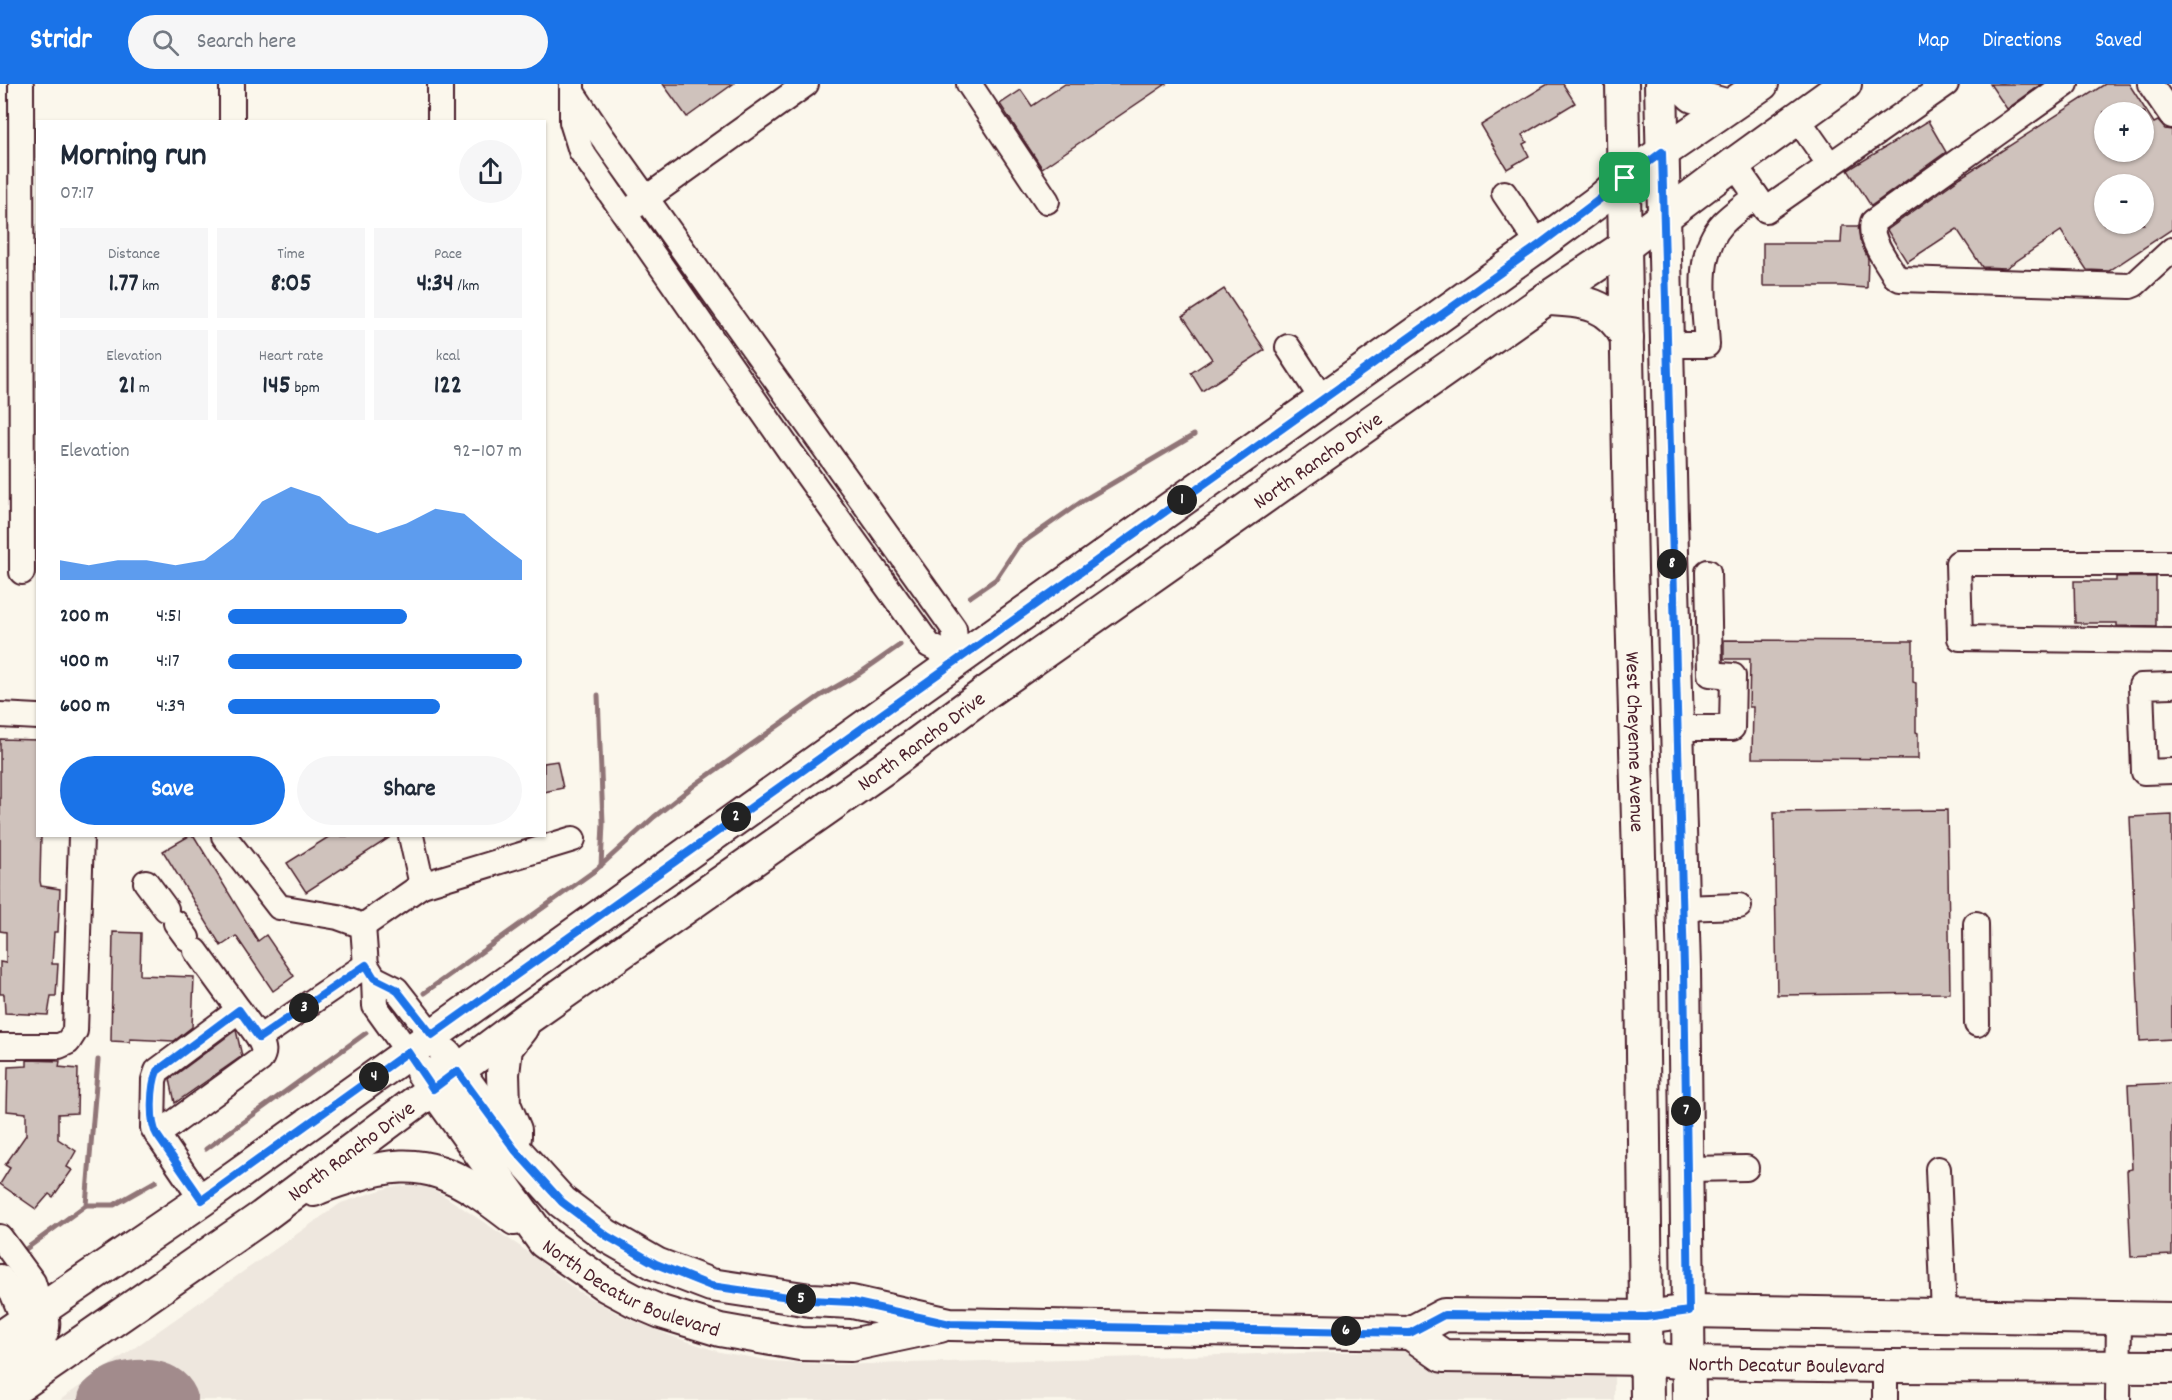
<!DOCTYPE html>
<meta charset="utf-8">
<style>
body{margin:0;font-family:Dekko,sans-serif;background:#f6f6f7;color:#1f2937;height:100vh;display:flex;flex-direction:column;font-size:22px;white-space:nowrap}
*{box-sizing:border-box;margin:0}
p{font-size:20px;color:#747a83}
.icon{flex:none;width:33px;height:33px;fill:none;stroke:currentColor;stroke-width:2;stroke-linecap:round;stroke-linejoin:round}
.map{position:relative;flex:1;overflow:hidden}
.panel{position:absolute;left:36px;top:36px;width:510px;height:717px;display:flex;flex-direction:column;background:#fff;border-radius:0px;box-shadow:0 2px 4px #0004}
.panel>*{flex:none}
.controls{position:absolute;left:2094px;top:18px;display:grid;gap:12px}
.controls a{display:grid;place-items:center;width:60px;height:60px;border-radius:50%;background:#fff;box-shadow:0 2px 4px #0004;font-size:30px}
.pin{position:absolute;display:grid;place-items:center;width:51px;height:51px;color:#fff;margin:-26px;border-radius:12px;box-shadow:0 3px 9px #0006}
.km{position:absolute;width:30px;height:30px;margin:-15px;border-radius:50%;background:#222;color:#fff;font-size:16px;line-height:30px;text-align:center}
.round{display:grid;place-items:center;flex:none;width:63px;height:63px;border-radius:32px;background:#f6f6f7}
.headline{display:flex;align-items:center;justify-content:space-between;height:102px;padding:0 24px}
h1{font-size:33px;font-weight:800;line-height:45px}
.figures{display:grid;grid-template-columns:repeat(3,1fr);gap:9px;height:102px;padding:6px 24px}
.figures div{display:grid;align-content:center;border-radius:0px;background:#f6f6f7;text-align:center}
.figures b{font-size:26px;font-weight:800}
.figures small{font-size:16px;font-weight:400}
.figures p{font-size:16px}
.chart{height:168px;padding:12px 24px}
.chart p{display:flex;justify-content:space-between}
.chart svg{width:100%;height:108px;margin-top:6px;fill:#1a73e8;opacity:.7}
.cta{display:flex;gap:12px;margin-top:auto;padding:12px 24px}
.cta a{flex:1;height:69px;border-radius:36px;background:#1a73e8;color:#fff;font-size:24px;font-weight:800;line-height:69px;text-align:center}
.cta a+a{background:#f6f6f7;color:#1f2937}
ul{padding:0 24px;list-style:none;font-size:20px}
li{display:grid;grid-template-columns:96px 72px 1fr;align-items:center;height:45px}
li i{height:15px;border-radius:8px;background:#1a73e8}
header{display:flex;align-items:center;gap:36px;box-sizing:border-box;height:84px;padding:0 30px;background:#1a73e8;color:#fff}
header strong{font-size:28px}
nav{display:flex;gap:33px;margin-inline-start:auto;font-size:21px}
.search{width:420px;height:54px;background:#f6f6f7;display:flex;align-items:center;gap:15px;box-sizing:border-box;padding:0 21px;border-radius:33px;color:#747a83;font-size:22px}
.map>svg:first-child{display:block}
.built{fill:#eee7de}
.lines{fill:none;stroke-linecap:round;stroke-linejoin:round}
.stream{stroke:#907477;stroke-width:5}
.taxiway{stroke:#a28b8c;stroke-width:50}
.building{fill:#cfc2bc;stroke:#4a1f2b;stroke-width:1.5;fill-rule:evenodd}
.minor-casing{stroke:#4a1f2b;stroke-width:28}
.major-casing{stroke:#4a1f2b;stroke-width:36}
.minor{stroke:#fbf7ec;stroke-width:24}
.major{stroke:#fbf7ec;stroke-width:32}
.route-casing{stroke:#fff;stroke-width:12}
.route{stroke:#1a73e8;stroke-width:8}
.labels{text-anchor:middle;stroke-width:4.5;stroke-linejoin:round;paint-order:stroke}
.street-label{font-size:21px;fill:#4a1f2b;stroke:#fbf7ec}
</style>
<header>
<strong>Stridr</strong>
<div class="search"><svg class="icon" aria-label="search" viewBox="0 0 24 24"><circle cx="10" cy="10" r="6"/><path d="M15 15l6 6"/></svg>Search here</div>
<nav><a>Map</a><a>Directions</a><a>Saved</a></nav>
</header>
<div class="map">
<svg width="2172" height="1316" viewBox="0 0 2172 1316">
<rect width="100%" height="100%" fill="#fbf7ec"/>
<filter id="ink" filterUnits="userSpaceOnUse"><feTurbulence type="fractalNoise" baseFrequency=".0167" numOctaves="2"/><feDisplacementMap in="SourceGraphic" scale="12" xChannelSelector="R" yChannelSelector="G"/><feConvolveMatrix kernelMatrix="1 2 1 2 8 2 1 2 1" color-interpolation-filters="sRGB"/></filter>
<g filter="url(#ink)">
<path class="built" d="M413,1101L427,1102L443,1111L521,1163L576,1206L622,1232L671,1252L720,1268L772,1277L829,1281L1614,1261V1316H60L341,1119L390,1103Z"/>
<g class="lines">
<g class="stream">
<path d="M970,513L996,495L1018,462L1084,416L1194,351"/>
<path d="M598,611L603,739L601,782"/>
<path d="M424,909L597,785L654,733L696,700L820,612L860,589L900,561"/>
<path d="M206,1065L366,949"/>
<path d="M86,1121H114L156,1097"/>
<path d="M19,1170L86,1121L98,976"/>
</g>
<path class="taxiway" d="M103,1316C108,1312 113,1307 119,1305C137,1299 164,1297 173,1316"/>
</g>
<g class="building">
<path d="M663,0H733L687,33Z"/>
<path d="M1065,0H1166L1042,84L1000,20L1021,6L1032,22Z"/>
<path d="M1548,0H1563L1575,19L1522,51L1527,58L1523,60L1529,72L1507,85L1481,41Z"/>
<path d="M1990,0H2042L2007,25Z"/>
<path d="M2105,0H2129L2154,39L2158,37L2165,45L2172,46V145L2109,187L2087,186L2061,147L2006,184L1982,183L1957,145L1907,178L1887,146L1961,93ZM2104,28H2144V68H2104ZM2104,100H2144V140H2104Z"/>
<path d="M1928,37L1946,68L1871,122L1848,86Z"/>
<path d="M1842,142H1858L1860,156L1868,175L1867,204L1840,202H1763V159H1841Z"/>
<path d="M1224,205L1265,266L1202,307L1191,289L1212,275L1183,232Z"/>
<path d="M2116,493H2156V543L2117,542V539H2075L2074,497H2116Z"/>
<path d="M1724,556L1913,557V598L1916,599V648L1918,649V675L1752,674L1753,623H1749L1750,575H1724Z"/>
<path d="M0,655L38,656V752H41L40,797L41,802L60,805L58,848H54L52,880H58L56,912H51L48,931L5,929L4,910H0V878L6,879V848L0,847Z"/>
<path d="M557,677L563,704L544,708V679Z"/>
<path d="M1947,726L1950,909L1777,911L1774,728Z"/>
<path d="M2172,731V955L2140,957L2130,733Z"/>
<path d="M189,752H194L258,857L266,851L294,892L273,907L236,852L221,862L163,767Z"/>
<path d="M330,752H392L306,808L287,779Z"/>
<path d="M113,848L141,849L140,891L194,893L192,943L174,957L130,955V958L111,957Z"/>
<path d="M236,946L242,972L175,1019L170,995Z"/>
<path d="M27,976L60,977L59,983L78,985L77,1029L58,1030V1055L76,1067L67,1083L72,1086L53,1113L49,1110L36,1125L0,1100L10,1084L5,1081L26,1051V1029L7,1027L8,983L27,982Z"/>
<path d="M2172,999V1171L2131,1173L2127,1086L2132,1085L2128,1001Z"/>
</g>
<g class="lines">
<g class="minor-casing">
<g id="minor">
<path d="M21,0L22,488"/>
<path d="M232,0V38"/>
<path d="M440,0V38"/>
<path d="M572,0V38L581,67L792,370L929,561L957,575"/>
<path d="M969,0L1047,117"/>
<path d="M2066,0L1873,138C1868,155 1887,177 1895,192L1900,195L2130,202L2135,200L2172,166"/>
<path d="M2150,0L2172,32"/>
<path d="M572,8L603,54L954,545L957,575"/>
<path d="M1797,34L1830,81"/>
<path d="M1734,80L1766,126L1946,0"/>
<path d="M1504,109L1539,161"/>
<path d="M634,123L806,0"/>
<path d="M1667,261H1707C1705,222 1694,170 1723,139C1733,129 1745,121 1756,112"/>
<path d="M1288,263L1322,315"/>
<path d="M2172,479H1958L1960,554L2172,557"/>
<path d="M2172,601L2141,602L2144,688L2172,687"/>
<path d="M0,631L38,633"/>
<path d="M1677,644H1732L1733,592L1710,590L1708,488"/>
<path d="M224,752L279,823L338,833L363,842L366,882"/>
<path d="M146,798L166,825"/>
<path d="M422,801L573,755"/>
<path d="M1682,824L1739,822"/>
<path d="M176,839L187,854"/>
<path d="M1976,840L1977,940"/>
<path d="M363,842L422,801L411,752"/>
<path d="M196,867L239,926"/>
<path d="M374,894L396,905L432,951"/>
<path d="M0,962H59L68,958L75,947L81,752"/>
<path d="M157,1051L260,976C266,967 263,963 259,954"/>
<path d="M1687,1085L1746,1084"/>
<path d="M1938,1085L1944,1231"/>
<path d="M202,1116L153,1044L154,996L157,987L239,926L259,954L366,881L374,894L375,922L408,968"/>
<path d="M0,1153L33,1198L41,1225"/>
<path d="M0,1193L12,1208L24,1237"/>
<path d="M1885,1316V1282"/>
<path d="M2118,1316L2119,1234"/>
</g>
</g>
<g class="major-casing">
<g id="major">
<path id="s1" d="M1622,0L1631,485L1642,881L1647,1316"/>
<path d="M1661,0L1671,433L1684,884L1689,1316"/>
<path d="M1680,0L1693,12L1729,22"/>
<path d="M1546,215C1582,216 1609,219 1627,254"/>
<path d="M446,971L515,1066L562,1118L607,1152L656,1180L711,1201L810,1216L852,1218L950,1240L1410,1249L1444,1231L1646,1233L1689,1227L2172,1235"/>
<path id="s2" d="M422,988L544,1158L607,1202L635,1217L661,1228L720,1246L800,1260L851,1261L940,1242"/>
<path d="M515,1053V1046L504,1020L503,990L506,964L522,943"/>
<path d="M314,1106C326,1100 340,1096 353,1092C426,1068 459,1092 515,1135"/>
<path id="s3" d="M1410,1249L1443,1272L1647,1275L1690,1279L1885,1282L2172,1283"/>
<path d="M0,1254L202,1116L1539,161L1600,116L1625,94L1762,0"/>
<path d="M0,1295C7,1286 14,1277 22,1269C39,1255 48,1249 41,1225"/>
<path id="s4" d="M0,1315L262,1133L528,934L883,685L984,610L1546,215L1624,163L1734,80L1845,0"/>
</g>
</g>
<use href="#minor" class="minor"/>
<use href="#major" class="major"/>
</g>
</g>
<g class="lines" filter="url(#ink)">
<g class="route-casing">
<path id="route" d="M1662,68L1684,884L1689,1227L1646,1233L1444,1231L1410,1249L950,1240L852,1218L810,1216L711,1202L656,1180L607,1152L562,1118L515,1066L457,987L433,1005L408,968L202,1116L157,1051C149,1038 151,1001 157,987L239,926L259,954L366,881L374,894L396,905L432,951L1539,161Z"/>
</g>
<use href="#route" class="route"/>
</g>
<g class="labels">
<g class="street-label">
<text dy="7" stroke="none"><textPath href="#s4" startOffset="1618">North Rancho Drive</textPath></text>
<text dy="7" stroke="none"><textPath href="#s4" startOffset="1132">North Rancho Drive</textPath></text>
<text dy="7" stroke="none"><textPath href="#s1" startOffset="658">West Cheyenne Avenue</textPath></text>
<text dy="7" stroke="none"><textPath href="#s4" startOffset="430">North Rancho Drive</textPath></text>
<text dy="7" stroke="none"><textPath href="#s2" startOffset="309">North Decatur Boulevard</textPath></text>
<text dy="7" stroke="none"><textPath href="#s3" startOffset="384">North Decatur Boulevard</textPath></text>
</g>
</g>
</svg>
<div class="controls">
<a>+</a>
<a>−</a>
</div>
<div class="pin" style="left:1625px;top:94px;background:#1e9e55"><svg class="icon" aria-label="arrive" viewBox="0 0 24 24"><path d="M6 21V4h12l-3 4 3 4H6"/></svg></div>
<b class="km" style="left:1182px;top:416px">1</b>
<b class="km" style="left:736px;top:733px">2</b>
<b class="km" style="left:304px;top:924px">3</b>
<b class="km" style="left:374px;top:993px">4</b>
<b class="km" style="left:801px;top:1215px">5</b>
<b class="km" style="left:1346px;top:1247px">6</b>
<b class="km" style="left:1686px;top:1027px">7</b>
<b class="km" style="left:1672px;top:480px">8</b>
<section class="panel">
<div class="headline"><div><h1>Morning run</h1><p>07:17</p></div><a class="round"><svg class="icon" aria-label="share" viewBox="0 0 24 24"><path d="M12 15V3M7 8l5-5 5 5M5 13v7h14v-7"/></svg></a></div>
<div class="figures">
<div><p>Distance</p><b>1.77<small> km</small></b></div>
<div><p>Time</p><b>8:05</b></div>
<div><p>Pace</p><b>4:34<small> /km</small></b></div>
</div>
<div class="figures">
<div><p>Elevation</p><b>21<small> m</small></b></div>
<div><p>Heart rate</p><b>145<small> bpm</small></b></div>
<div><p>kcal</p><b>122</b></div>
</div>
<div class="chart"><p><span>Elevation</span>92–107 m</p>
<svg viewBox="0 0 160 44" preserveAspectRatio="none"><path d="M0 44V36L10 38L20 36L30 36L40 38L50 36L60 27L70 12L80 6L90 10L100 21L110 25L120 21L130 15L140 17L150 27L160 36V44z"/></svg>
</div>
<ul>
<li><b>200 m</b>4:51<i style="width:61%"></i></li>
<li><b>400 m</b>4:17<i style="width:100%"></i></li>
<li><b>600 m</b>4:39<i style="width:72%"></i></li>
</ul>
<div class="cta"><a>Save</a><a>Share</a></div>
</section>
</div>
